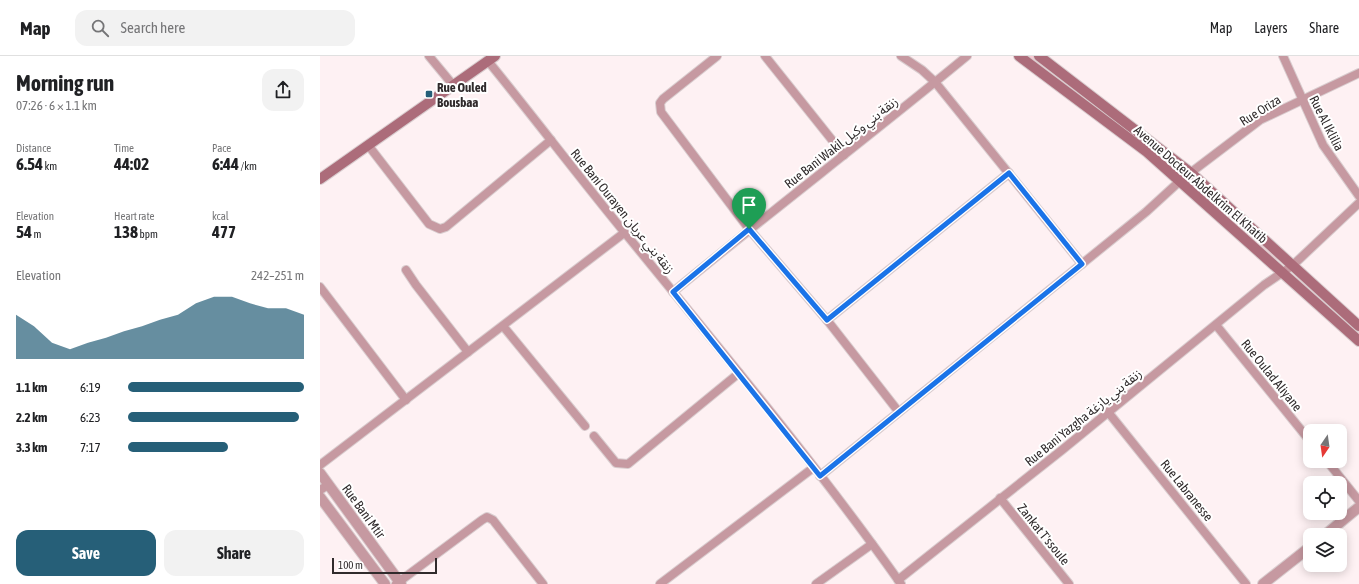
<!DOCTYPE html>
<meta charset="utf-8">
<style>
body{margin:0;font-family:"Asap Condensed","Noto Sans Arabic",sans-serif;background:#f2f2f2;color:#202124;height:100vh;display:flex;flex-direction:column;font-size:15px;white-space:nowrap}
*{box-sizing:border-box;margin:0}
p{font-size:13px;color:#757577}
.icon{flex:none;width:22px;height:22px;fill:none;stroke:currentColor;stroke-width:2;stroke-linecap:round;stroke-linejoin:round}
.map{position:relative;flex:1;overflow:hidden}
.panel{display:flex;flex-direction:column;background:#fff;width:320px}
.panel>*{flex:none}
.needle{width:26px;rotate:193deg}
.tools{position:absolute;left:983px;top:368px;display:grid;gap:8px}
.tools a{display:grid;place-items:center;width:44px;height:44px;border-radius:8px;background:#fff;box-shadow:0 2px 10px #0003;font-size:20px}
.scale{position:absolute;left:12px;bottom:10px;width:105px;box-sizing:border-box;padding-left:4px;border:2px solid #302b2c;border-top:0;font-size:11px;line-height:14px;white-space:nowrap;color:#302b2c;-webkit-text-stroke:3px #fff;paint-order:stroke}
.pin{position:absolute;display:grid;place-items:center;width:34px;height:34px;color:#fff;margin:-41px -17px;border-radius:50% 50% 50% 0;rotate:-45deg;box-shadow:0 0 4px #0007}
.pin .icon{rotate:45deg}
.round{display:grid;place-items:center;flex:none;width:42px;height:42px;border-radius:12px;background:#f2f2f2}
.summary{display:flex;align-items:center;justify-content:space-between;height:68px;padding:0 16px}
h1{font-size:22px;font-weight:700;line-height:30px}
.figures{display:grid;grid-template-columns:repeat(3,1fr);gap:6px;height:68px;padding:4px 16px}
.figures div{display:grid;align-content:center}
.figures b{font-size:17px;font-weight:700}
.figures small{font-size:11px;font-weight:400}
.figures p{font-size:11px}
.chart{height:112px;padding:8px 16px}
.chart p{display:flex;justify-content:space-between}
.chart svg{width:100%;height:72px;margin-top:4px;fill:#265f78;opacity:.7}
.primary-button{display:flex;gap:8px;margin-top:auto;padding:8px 16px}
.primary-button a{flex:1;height:46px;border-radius:12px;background:#265f78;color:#fff;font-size:16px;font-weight:700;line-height:46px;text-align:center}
.primary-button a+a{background:#f2f2f2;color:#202124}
ul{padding:0 16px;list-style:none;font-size:13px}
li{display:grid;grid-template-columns:64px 48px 1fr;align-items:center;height:30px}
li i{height:10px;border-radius:5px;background:#265f78}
header{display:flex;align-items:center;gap:24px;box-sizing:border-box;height:56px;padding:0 20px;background:#fff;border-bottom:1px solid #e0e0e0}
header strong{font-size:19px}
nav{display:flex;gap:22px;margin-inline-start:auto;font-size:14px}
.search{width:280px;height:36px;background:#f2f2f2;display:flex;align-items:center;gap:10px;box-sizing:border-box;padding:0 14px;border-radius:12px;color:#757577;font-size:15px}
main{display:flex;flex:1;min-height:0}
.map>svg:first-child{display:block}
.green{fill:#fcc9d3}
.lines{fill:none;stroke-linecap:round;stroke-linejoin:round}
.minor-casing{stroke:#d9cdcf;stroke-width:10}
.tertiary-casing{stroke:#d9cdcf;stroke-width:12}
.secondary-casing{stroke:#d9cdcf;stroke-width:12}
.minor{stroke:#c699a1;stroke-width:8}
.tertiary{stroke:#c699a1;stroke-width:10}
.secondary{stroke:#ac6c7a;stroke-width:10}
.route-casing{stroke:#fff;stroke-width:8}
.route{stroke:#1a73e8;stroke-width:5}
.poi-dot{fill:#265f78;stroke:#fff;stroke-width:1.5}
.labels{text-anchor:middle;stroke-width:4;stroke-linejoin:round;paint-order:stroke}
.poi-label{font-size:13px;font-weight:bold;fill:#302b2c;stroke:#fff;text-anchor:start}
.street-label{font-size:13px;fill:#302b2c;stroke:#fff}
</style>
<header>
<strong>Map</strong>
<div class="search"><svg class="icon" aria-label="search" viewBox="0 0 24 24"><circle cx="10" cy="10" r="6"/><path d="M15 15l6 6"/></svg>Search here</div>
<nav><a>Map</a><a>Layers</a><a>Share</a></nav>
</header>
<main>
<section class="panel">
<div class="summary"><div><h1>Morning run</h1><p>07:26 · 6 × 1.1 km</p></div><a class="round"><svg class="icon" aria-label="share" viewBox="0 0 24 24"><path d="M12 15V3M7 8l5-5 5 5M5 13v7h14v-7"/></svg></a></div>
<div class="figures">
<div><p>Distance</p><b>6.54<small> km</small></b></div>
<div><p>Time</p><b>44:02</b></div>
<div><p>Pace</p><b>6:44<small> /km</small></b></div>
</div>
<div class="figures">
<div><p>Elevation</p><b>54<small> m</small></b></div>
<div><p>Heart rate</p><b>138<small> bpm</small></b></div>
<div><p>kcal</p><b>477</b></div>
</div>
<div class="chart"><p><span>Elevation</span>242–251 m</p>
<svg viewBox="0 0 160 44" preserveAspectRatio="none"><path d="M0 44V17L10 24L20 34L30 38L40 34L50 31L60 27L70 24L80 20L90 17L100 10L110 6L120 6L130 10L140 13L150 13L160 17V44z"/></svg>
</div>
<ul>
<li><b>1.1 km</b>6:19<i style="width:100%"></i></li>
<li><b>2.2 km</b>6:23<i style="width:97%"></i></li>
<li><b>3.3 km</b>7:17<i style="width:57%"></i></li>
</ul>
<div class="primary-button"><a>Save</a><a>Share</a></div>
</section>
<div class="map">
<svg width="1039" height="528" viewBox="0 0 1039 528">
<rect width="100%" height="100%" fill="#fef1f3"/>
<g class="green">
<path d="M705,0H713L782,51L863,116L862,118L860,119Z"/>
<path d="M871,123L958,203L955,204L869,127Z"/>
<path d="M978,221L1039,275V280L976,223Z"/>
</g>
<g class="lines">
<g class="minor-casing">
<g id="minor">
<path d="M109,0L133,29"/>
<path d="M397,0L343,43L340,47L341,56L429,173L507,264L578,355"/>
<path d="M445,0L524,99"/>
<path d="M581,0L602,14L615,26L762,208"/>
<path d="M963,0L1003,89L1039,140"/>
<path d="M168,5C216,64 262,125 310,183C402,296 497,409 581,528"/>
<path d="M48,89L109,168L120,173L126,171L231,84"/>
<path d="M86,214L96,229L148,296"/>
<path d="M0,231L86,344"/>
<path d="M353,236C450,156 550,80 647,0"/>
<path d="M507,264L689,117"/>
<path d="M896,269L990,385"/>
<path d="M183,270L265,370"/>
<path d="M788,356L926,528"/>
<path d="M274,380L296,407L308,408L419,317"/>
<path d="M1007,405L1039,445"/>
<path d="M0,409L304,177"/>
<path d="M500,420L826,156L861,124L940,64L1039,17"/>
<path d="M0,434L8,429"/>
<path d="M680,442L749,528"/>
<path d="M578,524L742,394L944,229L972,210L1039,147"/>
<path d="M76,528L162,464L167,461L173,464L223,528"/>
<path d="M340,528L493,412"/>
<path d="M496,528L552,488"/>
</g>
</g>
<g class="tertiary-casing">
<g id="tertiary">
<path d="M0,417L81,528"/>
<path d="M0,441L65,528"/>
<path d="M1005,479L1039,451"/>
<path d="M943,528L990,491"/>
</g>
</g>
<g class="secondary-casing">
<g id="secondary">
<path d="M699,0L827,96L1039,285"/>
<path d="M719,0L871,117L1039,270"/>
<path d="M0,123L175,0"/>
</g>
</g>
<use href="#minor" class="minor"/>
<use href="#tertiary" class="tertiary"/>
<use href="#secondary" class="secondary"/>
</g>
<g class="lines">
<g class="route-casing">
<path id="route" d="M689,117L762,208L500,420L353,236L429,173L507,264Z"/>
</g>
<use href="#route" class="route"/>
</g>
<rect class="poi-dot" x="105" y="34" width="8" height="8" rx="2"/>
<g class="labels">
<g class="poi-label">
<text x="117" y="36">Rue Ouled<tspan x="117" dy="15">Bousbaa</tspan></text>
</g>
<g class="street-label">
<text transform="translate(940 54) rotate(-32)" y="5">Rue Oriza</text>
<text transform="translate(1007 67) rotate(63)" y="5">Rue Al Iklilia</text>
<text transform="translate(521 86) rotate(-38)" y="5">Rue Bani Wakil زنقة بني وكيل</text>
<text transform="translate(881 128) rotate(41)" y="5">Avenue Docteur Abdelkrim El Khatib</text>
<text transform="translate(303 155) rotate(51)" y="5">Rue Bani Ourayen زنقة بني عريان</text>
<text transform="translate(952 319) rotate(51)" y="5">Rue Oulad Aliyane</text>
<text transform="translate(763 361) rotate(-39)" y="5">Rue Bani Yazgha زنقة بني يازغة</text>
<text transform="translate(867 434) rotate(51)" y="5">Rue Labranesse</text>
<text transform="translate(44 455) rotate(54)" y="5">Rue Bani Mtir</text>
<text transform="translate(724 478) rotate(51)" y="5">Zankat T'ssoule</text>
</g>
</g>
</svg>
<div class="tools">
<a><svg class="needle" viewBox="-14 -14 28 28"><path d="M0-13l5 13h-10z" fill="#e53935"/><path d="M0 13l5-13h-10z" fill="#757577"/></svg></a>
<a><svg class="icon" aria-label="locate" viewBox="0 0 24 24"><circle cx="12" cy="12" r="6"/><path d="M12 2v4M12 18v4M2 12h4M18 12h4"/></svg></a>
<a><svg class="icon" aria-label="layers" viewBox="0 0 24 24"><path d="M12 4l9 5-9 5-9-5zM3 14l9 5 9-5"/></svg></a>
</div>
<div class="scale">100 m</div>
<div class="pin" style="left:429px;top:173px;background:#1e9e55"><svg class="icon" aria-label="arrive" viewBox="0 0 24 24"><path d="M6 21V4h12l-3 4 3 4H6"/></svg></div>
</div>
</main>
